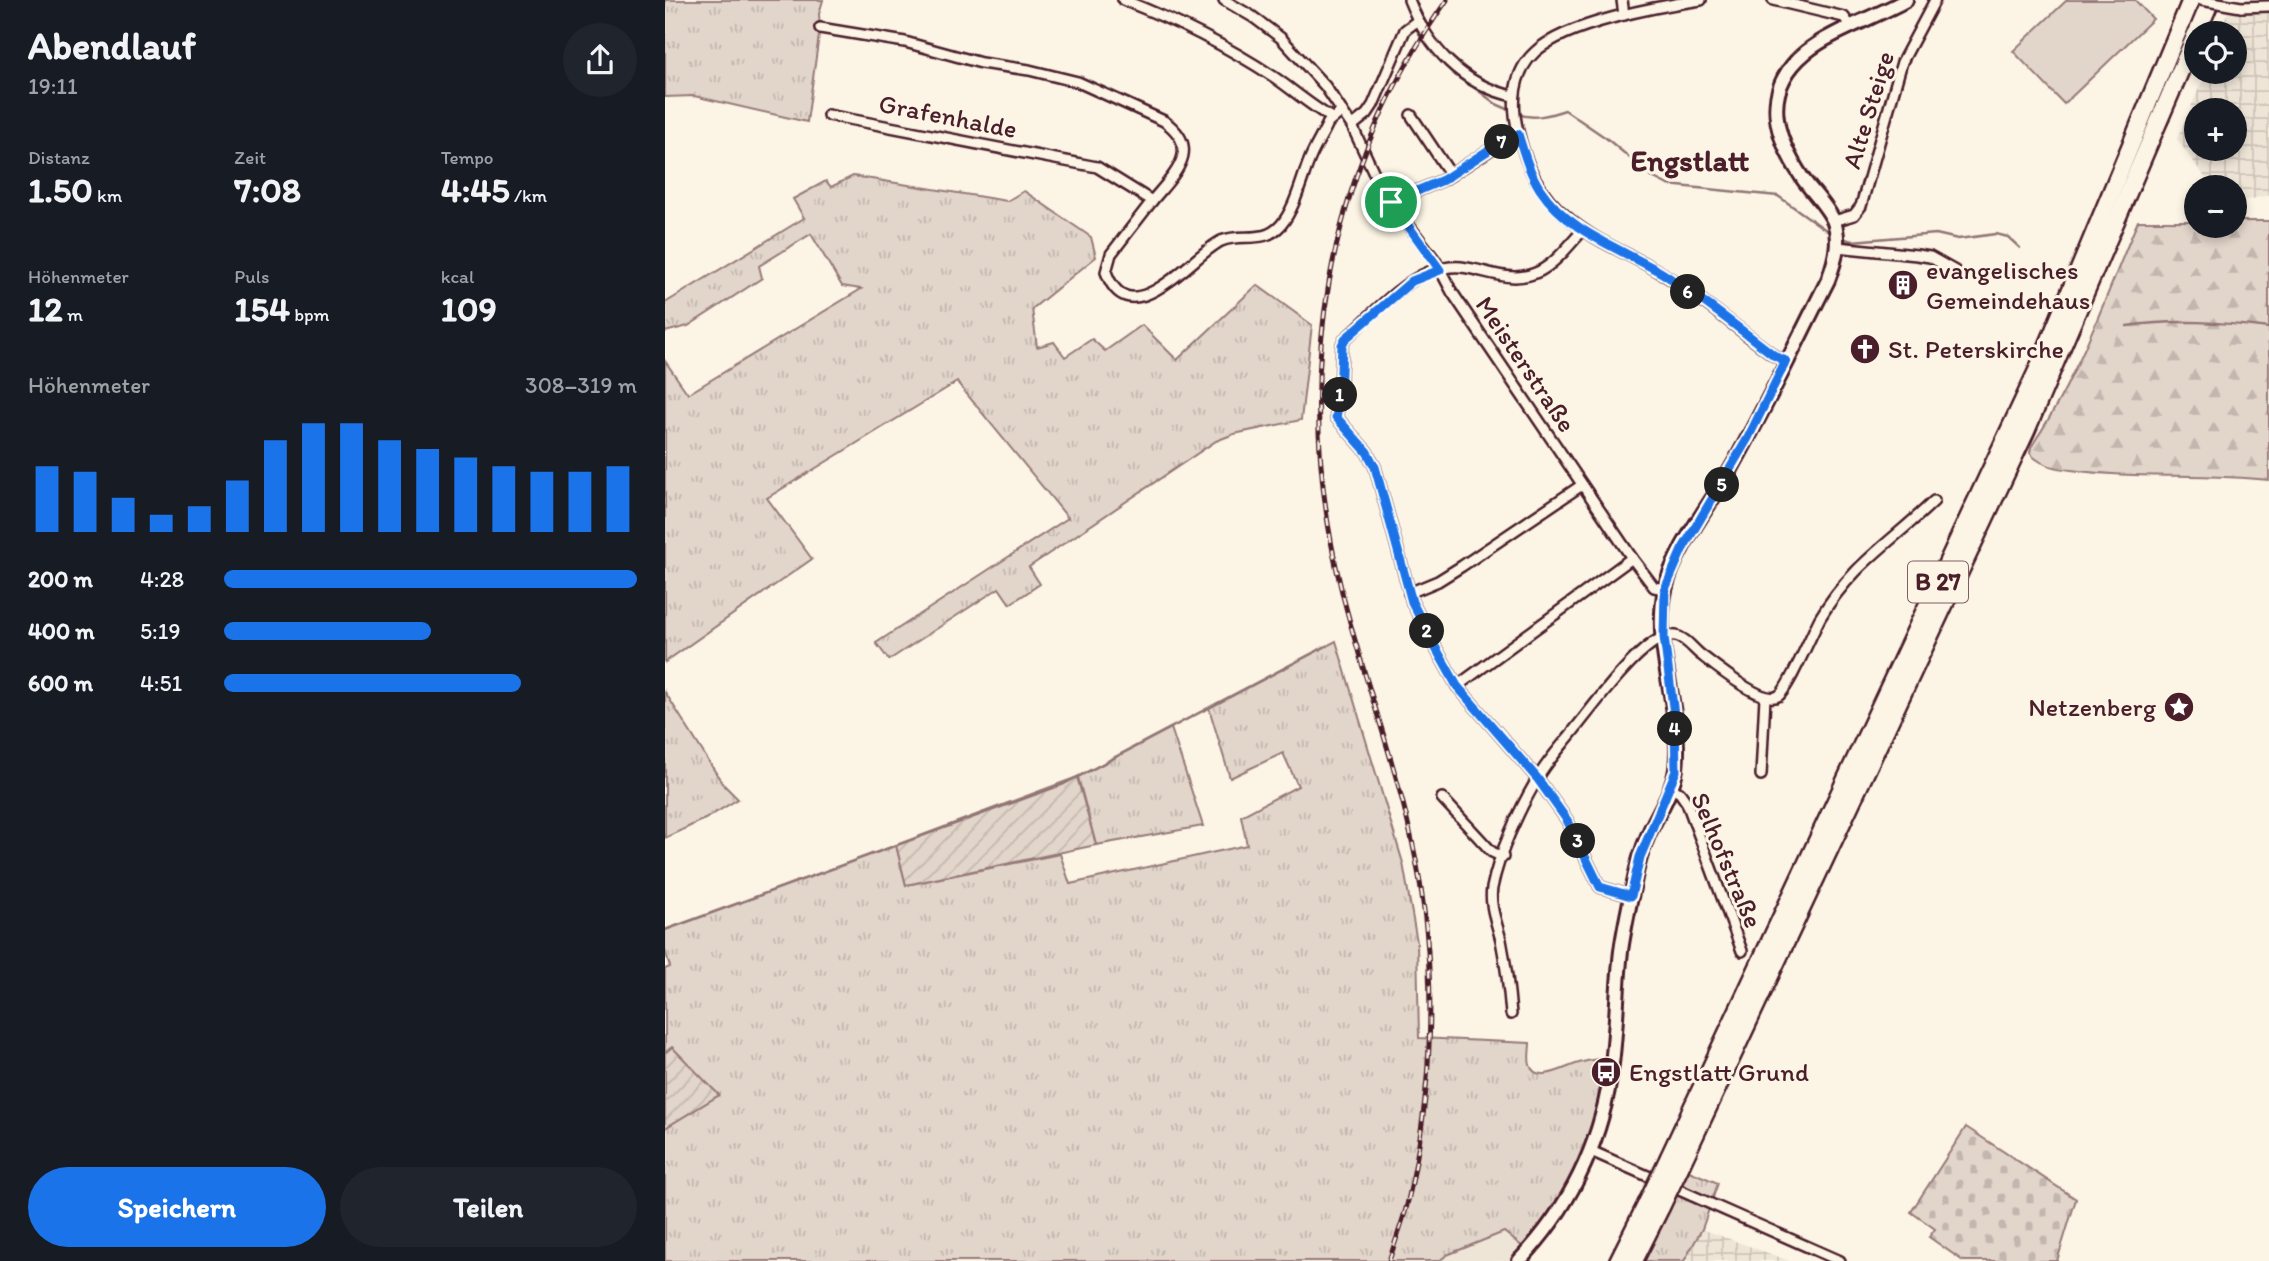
<!DOCTYPE html>
<html lang="de">
<meta charset="utf-8">
<style>
body{margin:0;font-family:Itim,sans-serif;background:#20242c;color:#f1f3f6;height:100vh;display:flex;flex-direction:column;font-size:26px;white-space:nowrap}
*{box-sizing:border-box;margin:0}
p{font-size:23px;color:#9ea1a6}
.icon{flex:none;width:38px;height:38px;fill:none;stroke:currentColor;stroke-width:2;stroke-linecap:round;stroke-linejoin:round}
.map{position:relative;flex:1;overflow:hidden}
.panel{display:flex;flex-direction:column;background:#171b24;width:665px}
.panel>*{flex:none}
.controls{position:absolute;left:1519px;top:21px;display:grid;gap:14px}
.controls a{display:grid;place-items:center;width:63px;height:63px;border-radius:50%;background:#171b24;box-shadow:0 4px 10px #0003;font-size:35px}
.pin{position:absolute;display:grid;place-items:center;width:60px;height:60px;color:#fff;margin:-30px;border:4px solid #fff;border-radius:50%;box-shadow:0 2px 7px #0007}
.km{position:absolute;width:35px;height:35px;margin:-18px;border-radius:50%;background:#222;color:#fff;font-size:19px;line-height:35px;text-align:center}
.round{display:grid;place-items:center;flex:none;width:74px;height:74px;border-radius:37px;background:#20242c}
.headline{display:flex;align-items:center;justify-content:space-between;height:119px;padding:0 28px}
h1{font-size:38px;font-weight:700;line-height:52px}
.metrics{display:grid;grid-template-columns:repeat(3,1fr);gap:10px;height:119px;padding:7px 28px}
.metrics div{display:grid;align-content:center}
.metrics b{font-size:35px;font-weight:700}
.metrics small{font-size:19px;font-weight:400}
.metrics p{font-size:19px}
.chart{height:196px;padding:14px 28px}
.chart p{display:flex;justify-content:space-between}
.chart svg{width:100%;height:126px;margin-top:7px;stroke:#1a73e8;stroke-width:6}
.action{display:flex;gap:14px;margin-top:auto;padding:14px 28px}
.action a{flex:1;height:80px;border-radius:42px;background:#1a73e8;color:#fff;font-size:28px;font-weight:700;line-height:80px;text-align:center}
.action a+a{background:#20242c;color:#f1f3f6}
ul{padding:0 28px;list-style:none;font-size:23px}
li{display:grid;grid-template-columns:112px 84px 1fr;align-items:center;height:52px}
li i{height:18px;border-radius:9px;background:#1a73e8}
main{display:flex;flex:1;min-height:0}
.map>svg:first-child{display:block}
.built{fill:#eee5d7}
.industrial{fill:url(#industrial-grid);fill-rule:evenodd}
.grass{fill:url(#grass-tufts);stroke:#967a7a;stroke-width:2}
.forest{fill:url(#forest-firs);stroke:#967a7a;stroke-width:2}
.cemetery{fill:url(#cemetery-stones);stroke:#967a7a;stroke-width:2}
.garden{fill:url(#garden-furrows);stroke:#967a7a;stroke-width:2}
.pitch{fill:#e2d5ca;stroke:#967a7a;stroke-width:2}
.lines{fill:none;stroke-linecap:round;stroke-linejoin:round}
.stream{stroke:#917474;stroke-width:2.5}
.street-casing{stroke:#4a1f2b;stroke-width:14}
.secondary-casing{stroke:#4a1f2b;stroke-width:18}
.highway-casing{stroke:#4a1f2b;stroke-width:21}
.street{stroke:#fcf5e5;stroke-width:9}
.secondary{stroke:#fcf5e5;stroke-width:12}
.highway{stroke:#fcf5e5;stroke-width:16}
.rail-casing{stroke:#4a1f2b;stroke-width:5}
.rail{stroke:#fcf5e5;stroke-width:2.5;stroke-dasharray:8;stroke-linecap:butt}
.street-bridge-casing{stroke:#4a1f2b;stroke-width:14;stroke-linecap:butt}
.highway-bridge-casing{stroke:#4a1f2b;stroke-width:21;stroke-linecap:butt}
.street-bridge{stroke:#fcf5e5;stroke-width:9}
.highway-bridge{stroke:#fcf5e5;stroke-width:16}
.route-casing{stroke:#fff;stroke-width:14}
.route{stroke:#1a73e8;stroke-width:9}
.labels{text-anchor:middle;stroke-width:6;stroke-linejoin:round;paint-order:stroke}
.shield{fill:#fcf5e5;stroke:#7f5f63;stroke-width:2}
.shield-label{font-size:24px;font-weight:bold;fill:#4a1f2b}
.street-label{font-size:26px;fill:#4a1f2b;stroke:#fcf5e5}
.poi-label{font-size:26px;fill:#4a1f2b;stroke:#fcf5e5;text-anchor:start}
.quarter-label{font-size:30px;font-weight:bold;fill:#4a1f2b;stroke:#fcf5e5}
</style>
<main>
<section class="panel">
<div class="headline"><div><h1>Abendlauf</h1><p>19:11</p></div><a class="round"><svg class="icon" aria-label="share" viewBox="0 0 24 24"><path d="M12 15V3M7 8l5-5 5 5M5 13v7h14v-7"/></svg></a></div>
<div class="metrics">
<div><p>Distanz</p><b>1.50<small> km</small></b></div>
<div><p>Zeit</p><b>7:08</b></div>
<div><p>Tempo</p><b>4:45<small> /km</small></b></div>
</div>
<div class="metrics">
<div><p>Höhenmeter</p><b>12<small> m</small></b></div>
<div><p>Puls</p><b>154<small> bpm</small></b></div>
<div><p>kcal</p><b>109</b></div>
</div>
<div class="chart"><p><span>Höhenmeter</span>308–319 m</p>
<svg viewBox="0 0 160 44" preserveAspectRatio="none"><path d="M5 44V21M15 44V23M25 44V32M35 44V38M45 44V35M55 44V26M65 44V12M75 44V6M85 44V6M95 44V12M105 44V15M115 44V18M125 44V21M135 44V23M145 44V23M155 44V21"/></svg>
</div>
<ul>
<li><b>200 m</b>4:28<i style="width:100%"></i></li>
<li><b>400 m</b>5:19<i style="width:50%"></i></li>
<li><b>600 m</b>4:51<i style="width:72%"></i></li>
</ul>
<div class="action"><a>Speichern</a><a>Teilen</a></div>
</section>
<div class="map">
<svg width="1604" height="1261" viewBox="0 0 1604 1261">
<defs>
<pattern id="industrial-grid" width="8" height="8" patternUnits="userSpaceOnUse" patternTransform="scale(1.75)"><rect width="8" height="8" fill="#eee5d7"/><path d="M0 4h8M4 0v8" fill="none" stroke="#cec4b9"/></pattern>
<pattern id="grass-tufts" width="24" height="20" patternUnits="userSpaceOnUse" patternTransform="scale(1.75)"><rect width="24" height="20" fill="#e2d5ca"/><path d="M3 7l-1-3M5 7V3M7 7l1-3M15 17l-1-3M17 17v-4M19 17l1-3" fill="none" stroke="#c3b6ae"/></pattern>
<pattern id="forest-firs" width="22" height="20" patternUnits="userSpaceOnUse" patternTransform="scale(1.75)"><rect width="22" height="20" fill="#e2d5ca"/><path d="M5 1l3.5 6h-7zM16 11l3.5 6h-7z" fill="#c3b6ae"/></pattern>
<pattern id="cemetery-stones" width="16" height="16" patternUnits="userSpaceOnUse" patternTransform="scale(1.75)"><rect width="16" height="16" fill="#e2d5ca"/><path d="M2 7V4a2 2 0 0 1 4 0v3zM10 15v-3a2 2 0 0 1 4 0v3z" fill="#c3b6ae"/></pattern>
<pattern id="garden-furrows" width="10" height="10" patternUnits="userSpaceOnUse" patternTransform="scale(1.75)"><rect width="10" height="10" fill="#e2d5ca"/><path d="M-1 1l2-2M0 10L10 0M9 11l2-2" fill="none" stroke="#c3b6ae"/></pattern>
</defs>
<rect width="100%" height="100%" fill="#fcf5e5"/>
<filter id="ink" filterUnits="userSpaceOnUse"><feTurbulence type="fractalNoise" baseFrequency=".0143" numOctaves="2"/><feDisplacementMap in="SourceGraphic" scale="14" xChannelSelector="R" yChannelSelector="G"/><feConvolveMatrix kernelMatrix="1 2 1 2 8 2 1 2 1" color-interpolation-filters="sRGB"/></filter>
<g filter="url(#ink)">
<path class="built" d="M839,1232L863,1251L854,1261H774L781,1255Z"/>
<g class="industrial">
<path d="M1567,0H1604V195L1574,202H1570V187H1547L1512,139L1541,72H1570V33H1555ZM1531,110H1570V149H1531Z"/>
<path d="M1037,1229L1125,1261H1019Z"/>
</g>
<g class="grass">
<path d="M0,0H158L154,14L155,28L142,122L29,96L0,97Z"/>
<path d="M188,176L342,201L359,191L426,237L431,257L367,309L372,347L389,342L400,357L427,339L440,351L477,325L512,360L592,285L647,325L636,420L569,434L551,441L364,567L375,584L345,604L334,588L224,660L211,643L403,518L292,382L102,498L147,559L0,662V361L23,394L196,289L177,286L146,234L94,266L97,278L23,326L0,332V303L139,218L128,199L161,181L166,187Z"/>
<path d="M671,641L738,863L752,942L754,1038L865,1043C865,1049 863,1059 865,1065C871,1085 902,1066 914,1063C925,1060 936,1058 947,1058L926,1151L863,1251L839,1232L782,1255L774,1261H0V1128L54,1095L6,1048L0,1053V969L5,967L0,950V930L231,845L241,885L395,854L405,884L582,845L576,816L633,786L618,753L565,778L544,708Z"/>
<path d="M0,692L58,784L73,799L40,819L0,838Z"/>
<path d="M506,728L538,826L431,845L413,777Z"/>
<path d="M1024,1171L1053,1183L1037,1229L1019,1261H979Z"/>
</g>
<path class="forest" d="M1473,221H1531V226H1570V221H1604V480C1534,472 1462,480 1393,468C1383,466 1371,461 1365,453L1366,447C1413,378 1440,297 1473,221Z"/>
<path class="cemetery" d="M1301,1127L1411,1199L1392,1261H1298L1264,1237L1270,1229L1246,1212Z"/>
<g class="garden">
<path d="M412,777L431,845L241,885L231,845Z"/>
<path d="M7,1047L54,1095L0,1128V1053Z"/>
</g>
<path class="pitch" d="M1402,0H1470L1488,19L1399,104L1348,51Z"/>
<g class="lines">
<g class="stream">
<path d="M794,76L831,104L847,111"/>
<path d="M853,114C868,120 885,115 900,110L941,138L989,178L1003,185L1113,196L1168,235"/>
<path d="M1177,238L1187,241L1271,234L1293,239L1331,234L1343,237L1355,248"/>
<path d="M1462,326C1510,319 1556,322 1604,328"/>
<path d="M0,930L399,784L661,646"/>
</g>
<g class="street-casing">
<g id="street">
<path d="M458,0C510,20 562,46 609,77C628,90 646,106 667,118"/>
<path d="M559,0L588,17L616,38L660,86L687,126L717,190L770,260L787,292L818,338L967,558L989,587L1000,589"/>
<path d="M744,0C763,48 797,85 848,96"/>
<path d="M957,0L959,15"/>
<path d="M1036,0C994,6 901,23 870,52C848,72 846,104 853,131C861,166 874,194 902,217C930,242 966,254 998,274C1037,298 1073,329 1110,356L1121,361"/>
<path d="M1108,0L1179,17L1186,27"/>
<path d="M1576,7L1604,6"/>
<path d="M155,28L240,42L316,63L364,70L413,82L499,121C538,149 510,173 487,201"/>
<path d="M163,115L432,167L487,201L446,254L441,272C465,338 527,255 556,241C577,232 598,245 616,225C630,208 636,181 644,161C649,148 657,136 663,123L677,111"/>
<path d="M746,115L786,175"/>
<path d="M687,126L702,114L708,105L740,30L752,21"/>
<path d="M726,202L778,180L837,142L853,134"/>
<path d="M1169,221L1189,215L1196,206L1237,62L1270,0"/>
<path d="M918,230C905,244 892,262 875,271C847,285 823,270 796,267C786,266 773,269 764,272C735,283 704,318 680,339L677,345L675,398L671,417L702,452L710,467L747,602L768,643L792,686L872,778L902,820L935,887L966,896"/>
<path d="M1172,247L1252,255L1265,257L1290,271"/>
<path d="M744,593L773,581L797,566L917,485"/>
<path d="M792,686L967,558"/>
<path d="M1096,775L1100,697"/>
<path d="M1005,787L1015,793L1022,803L1077,951"/>
<path d="M777,798L827,852L838,857"/>
<path d="M846,1014C844,989 841,965 836,940C832,924 824,905 827,888C834,853 853,812 871,781C880,764 894,749 906,734C927,708 964,657 991,641C998,637 1004,635 1011,636C1021,638 1028,649 1036,655C1049,665 1098,705 1113,696C1122,692 1148,631 1155,618C1187,564 1227,542 1269,501"/>
<path d="M926,1151L1175,1261"/>
</g>
</g>
<g class="secondary-casing">
<path id="secondary" d="M854,1261C903,1210 934,1147 945,1078C952,1036 951,993 956,951C959,929 964,906 969,883C972,866 977,849 984,833C993,813 1008,791 1011,769C1018,709 987,649 1000,590C1008,551 1046,504 1066,469C1101,407 1131,343 1163,280C1170,262 1176,241 1169,222C1163,207 1148,193 1138,179C1109,136 1095,90 1141,52C1167,31 1211,17 1241,0"/>
</g>
<g class="highway-casing">
<g id="highway">
<path d="M1532,33L1546,0"/>
<path d="M1004,1157L1372,371L1526,0"/>
<path d="M1017,1163L1361,431L1531,34"/>
<path d="M953,1261L983,1201"/>
<path d="M969,1261L996,1207"/>
</g>
</g>
<use href="#street" class="street"/>
<use href="#secondary" class="secondary"/>
<use href="#highway" class="highway"/>
<g class="rail-casing">
<path id="rail" d="M724,1261C730,1242 737,1224 742,1205C768,1094 773,972 751,860C733,767 698,679 676,588C626,382 659,174 782,0"/>
</g>
<use href="#rail" class="rail"/>
<g class="street-bridge-casing">
<path id="street-bridge" d="M1536,0L1576,7"/>
</g>
<g class="highway-bridge-casing">
<g id="highway-bridge">
<path d="M983,1201L1004,1157"/>
<path d="M996,1207L1017,1163"/>
</g>
</g>
<use href="#street-bridge" class="street-bridge"/>
<use href="#highway-bridge" class="highway-bridge"/>
</g>
</g>
<g class="lines" filter="url(#ink)">
<g class="route-casing">
<path id="route" d="M853,134C859,153 864,172 875,189C903,232 955,248 997,273C1037,298 1073,328 1110,356L1121,361L1083,438L1017,550L1000,589L999,637L1010,722L1011,771L975,857L966,896L935,887L902,820L872,778L792,686L768,643L747,602L710,467L702,452L671,417L675,398L677,345L680,339L747,281L775,270L726,202L778,180L836,142Z"/>
</g>
<use href="#route" class="route"/>
</g>
<defs>
<g id="building-disc" transform="scale(1.575)"><circle r="9.5" fill="#4a1f2b" stroke="#fcf5e5"/><path d="M-4-6H4V6H1V3H-1V6H-4ZM-2.5-4.3h1.7v1.8h-1.7ZM.8-4.3h1.7v1.8H.8ZM-2.5-1h1.7V.8h-1.7ZM.8-1h1.7V.8H.8Z" fill="#fff"/></g>
<g id="church-disc" transform="scale(1.575)"><circle r="9.5" fill="#4a1f2b" stroke="#fcf5e5"/><path d="M-1.2-6h2.4v3.5h3.3v2.4h-3.3V6h-2.4V-.1h-3.3v-2.4h3.3Z" fill="#fff"/></g>
<g id="sight-disc" transform="scale(1.575)"><circle r="9.5" fill="#4a1f2b" stroke="#fcf5e5"/><path d="M0-6L1.8-2.2L6-1.7L2.9 1.2L3.7 5.4L0 3.3L-3.7 5.4L-2.9 1.2L-6-1.7L-1.8-2.2Z" fill="#fff"/></g>
<g id="bus-disc" transform="scale(1.575)"><circle r="9.5" fill="#4a1f2b" stroke="#fcf5e5"/><path d="M-5-6H5V4H4V6H2V4H-2V6H-4V4H-5ZM-3.5-4V0h7V-4ZM-3.5 1.2v1.5H-2V1.2ZM2 1.2v1.5H3.5V1.2Z" fill="#fff"/></g>
</defs>
<g fill-rule="evenodd">
<use href="#building-disc" x="1238" y="285"/>
<use href="#church-disc" x="1200" y="349"/>
<use href="#sight-disc" x="1514" y="707"/>
<use href="#bus-disc" x="941" y="1072"/>
</g>
<g class="labels">
<rect class="shield" x="1243" y="561.5" width="60" height="41" rx="5"/>
<g class="shield-label">
<text x="1273" y="590">B 27</text>
</g>
<g class="street-label">
<text transform="translate(1203 110) rotate(-73)" y="9">Alte Steige</text>
<text transform="translate(283 116) rotate(11)" y="9">Grafenhalde</text>
<text transform="translate(861 364) rotate(56)" y="9">Meisterstraße</text>
<text transform="translate(1062 860) rotate(67)" y="9">Selhofstraße</text>
</g>
<g class="poi-label">
<text x="1261" y="279">evangelisches<tspan x="1261" dy="30">Gemeindehaus</tspan></text>
<text x="1223" y="358">St. Peterskirche</text>
<text x="1491" y="716" text-anchor="end">Netzenberg</text>
<text x="964" y="1081">Engstlatt Grund</text>
</g>
<g class="quarter-label">
<text x="1025" y="171">Engstlatt</text>
</g>
</g>
</svg>
<div class="controls">
<a><svg class="icon" aria-label="locate" viewBox="0 0 24 24"><circle cx="12" cy="12" r="6"/><path d="M12 2v4M12 18v4M2 12h4M18 12h4"/></svg></a>
<a>+</a>
<a>−</a>
</div>
<div class="pin" style="left:726px;top:202px;background:#1e9e55"><svg class="icon" aria-label="arrive" viewBox="0 0 24 24"><path d="M6 21V4h12l-3 4 3 4H6"/></svg></div>
<b class="km" style="left:675px;top:395px">1</b>
<b class="km" style="left:762px;top:631px">2</b>
<b class="km" style="left:913px;top:841px">3</b>
<b class="km" style="left:1010px;top:729px">4</b>
<b class="km" style="left:1057px;top:485px">5</b>
<b class="km" style="left:1023px;top:292px">6</b>
<b class="km" style="left:837px;top:142px">7</b>
</div>
</main>
